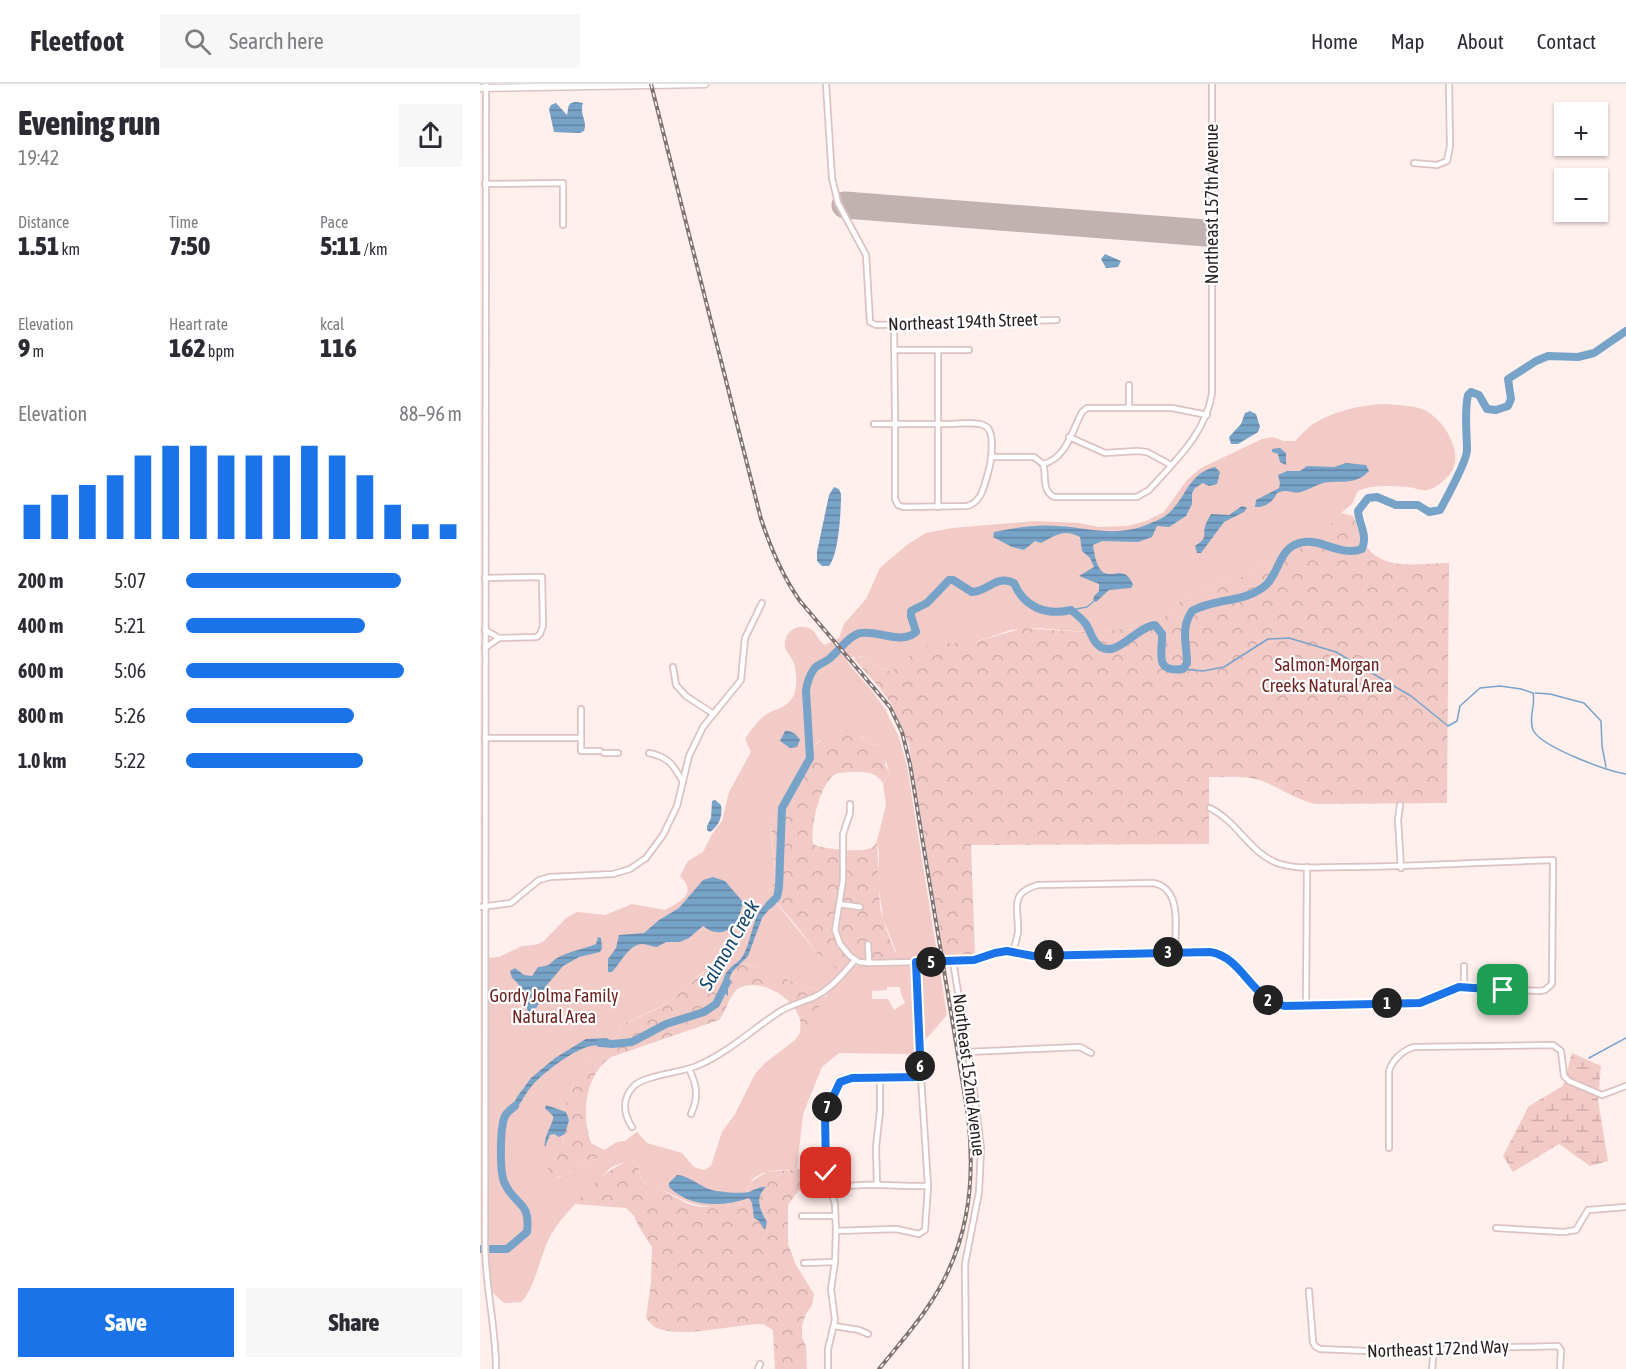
<!DOCTYPE html>
<meta charset="utf-8">
<style>
body{margin:0;font-family:"Asap Condensed",sans-serif;background:#f7f7f7;color:#2b2b33;height:100vh;display:flex;flex-direction:column;font-size:22px;white-space:nowrap}
*{box-sizing:border-box;margin:0}
p{font-size:20px;color:#7c7c81}
.icon{flex:none;width:33px;height:33px;fill:none;stroke:currentColor;stroke-width:2;stroke-linecap:round;stroke-linejoin:round}
.map{position:relative;flex:1;overflow:hidden}
.details{display:flex;flex-direction:column;background:#fff;width:480px}
.details>*{flex:none}
.tools{position:absolute;left:1074px;top:18px;display:grid;gap:12px}
.tools a{display:grid;place-items:center;width:54px;height:54px;border-radius:0px;background:#fff;box-shadow:0 2px 4px #0004;font-size:30px}
.pin{position:absolute;display:grid;place-items:center;width:51px;height:51px;color:#fff;margin:-26px;border-radius:12px;box-shadow:0 3px 9px #0006}
.km{position:absolute;width:30px;height:30px;margin:-15px;border-radius:50%;background:#222;color:#fff;font-size:16px;line-height:30px;text-align:center}
.round{display:grid;place-items:center;flex:none;width:63px;height:63px;border-radius:0px;background:#f7f7f7}
.headline{display:flex;align-items:center;justify-content:space-between;height:102px;padding:0 18px}
h1{font-size:33px;font-weight:800;line-height:45px}
.figures{display:grid;grid-template-columns:repeat(3,1fr);gap:9px;height:102px;padding:6px 18px}
.figures div{display:grid;align-content:center}
.figures b{font-size:26px;font-weight:800}
.figures small{font-size:16px;font-weight:400}
.figures p{font-size:16px}
.chart{height:168px;padding:12px 18px}
.chart p{display:flex;justify-content:space-between}
.chart svg{width:100%;height:108px;margin-top:6px;stroke:#1a73e8;stroke-width:6}
.button{display:flex;gap:12px;margin-top:auto;padding:12px 18px}
.button a{flex:1;height:69px;border-radius:0px;background:#1a73e8;color:#fff;font-size:24px;font-weight:800;line-height:69px;text-align:center}
.button a+a{background:#f7f7f7;color:#2b2b33}
ul{padding:0 18px;list-style:none;font-size:20px}
li{display:grid;grid-template-columns:96px 72px 1fr;align-items:center;height:45px}
li i{height:15px;border-radius:8px;background:#1a73e8}
header{display:flex;align-items:center;gap:36px;box-sizing:border-box;height:84px;padding:0 30px;background:#fff;border-bottom:2px solid #e1e1e2}
header strong{font-size:28px}
nav{display:flex;gap:33px;margin-inline-start:auto;font-size:21px}
.search{width:420px;height:54px;background:#f7f7f7;display:flex;align-items:center;gap:15px;box-sizing:border-box;padding:0 21px;border-radius:0px;color:#7c7c81;font-size:22px}
main{display:flex;flex:1;min-height:0}
.map>svg:first-child{display:block}
.green{fill:#f2cac6;fill-rule:evenodd}
.forest{fill:url(#forest-crowns)}
.wetland{fill:url(#wetland-marsh)}
.water{fill:url(#water-rules)}
.lines{fill:none;stroke-linecap:round;stroke-linejoin:round}
.stream{stroke:#78a3c9;stroke-width:1.5}
.river{stroke:#78a3c9;stroke-width:8}
.runway{stroke:#c0b2b0;stroke-width:27}
.minor-casing{stroke:#dcc3c1;stroke-width:8}
.major-casing{stroke:#dcc3c1;stroke-width:9}
.minor{stroke:#fff;stroke-width:4.5}
.major{stroke:#fff;stroke-width:6}
.rail-casing{stroke:#807473;stroke-width:4}
.rail{stroke:#fff;stroke-width:1.5;stroke-dasharray:4.5;stroke-linecap:butt}
.route-casing{stroke:#fff;stroke-width:12}
.route{stroke:#1a73e8;stroke-width:8}
.labels{text-anchor:middle;stroke-width:4.5;stroke-linejoin:round;paint-order:stroke}
.street-label{font-size:18px;fill:#281f1e;stroke:#fff}
.park-label{font-size:18px;fill:#6c2422;stroke:#fff}
.water-label{font-size:20px;font-style:italic;fill:#15476c;stroke:#fff}
</style>
<header>
<strong>Fleetfoot</strong>
<div class="search"><svg class="icon" aria-label="search" viewBox="0 0 24 24"><circle cx="10" cy="10" r="6"/><path d="M15 15l6 6"/></svg>Search here</div>
<nav><a>Home</a><a>Map</a><a>About</a><a>Contact</a></nav>
</header>
<main>
<section class="details">
<div class="headline"><div><h1>Evening run</h1><p>19:42</p></div><a class="round"><svg class="icon" aria-label="share" viewBox="0 0 24 24"><path d="M12 15V3M7 8l5-5 5 5M5 13v7h14v-7"/></svg></a></div>
<div class="figures">
<div><p>Distance</p><b>1.51<small> km</small></b></div>
<div><p>Time</p><b>7:50</b></div>
<div><p>Pace</p><b>5:11<small> /km</small></b></div>
</div>
<div class="figures">
<div><p>Elevation</p><b>9<small> m</small></b></div>
<div><p>Heart rate</p><b>162<small> bpm</small></b></div>
<div><p>kcal</p><b>116</b></div>
</div>
<div class="chart"><p><span>Elevation</span>88–96 m</p>
<svg viewBox="0 0 160 44" preserveAspectRatio="none"><path d="M5 44V30M15 44V26M25 44V22M35 44V18M45 44V10M55 44V6M65 44V6M75 44V10M85 44V10M95 44V10M105 44V6M115 44V10M125 44V18M135 44V30M145 44V38M155 44V38"/></svg>
</div>
<ul>
<li><b>200 m</b>5:07<i style="width:78%"></i></li>
<li><b>400 m</b>5:21<i style="width:65%"></i></li>
<li><b>600 m</b>5:06<i style="width:79%"></i></li>
<li><b>800 m</b>5:26<i style="width:61%"></i></li>
<li><b>1.0 km</b>5:22<i style="width:64%"></i></li>
</ul>
<div class="button"><a>Save</a><a>Share</a></div>
</section>
<div class="map">
<svg width="1146" height="1285" viewBox="0 0 1146 1285">
<defs>
<pattern id="forest-crowns" width="20" height="18" patternUnits="userSpaceOnUse" patternTransform="scale(1.5)"><rect width="20" height="18" fill="#f2cac6"/><path d="M2 6a3 3 0 1 1 6 0M12 15a3 3 0 1 1 6 0" fill="none" stroke="#d0adaa"/></pattern>
<pattern id="wetland-marsh" width="20" height="14" patternUnits="userSpaceOnUse" patternTransform="scale(1.5)"><rect width="20" height="14" fill="#f2cac6"/><path d="M1 5h8M5 5V1M11 12h8M15 12V8" fill="none" stroke="#d0adaa"/></pattern>
<pattern id="water-rules" width="6" height="5" patternUnits="userSpaceOnUse" patternTransform="scale(1.5)"><rect width="6" height="5" fill="#78a3c9"/><path d="M0 2.5h6" fill="none" stroke="#6284a3"/></pattern>
</defs>
<rect width="100%" height="100%" fill="#ffefed"/>
<path class="green" d="M905,320C917,321 931,321 942,325C963,333 986,370 970,390C965,396 955,405 947,406C941,407 935,404 929,403C912,402 893,400 878,407L872,420L861,429L841,451L833,458L815,466L804,477L782,480L763,492L737,499L719,506L699,518L685,532L678,535L634,546L604,548L558,544L531,546L492,559H459L435,569L412,587C394,587 388,564 368,575V579L393,608L405,625L419,653L427,682L467,931L433,970L359,969L342,983L323,1030L317,1085C302,1086 273,1085 268,1103C266,1109 268,1115 261,1119C254,1123 245,1123 238,1123C209,1123 203,1114 177,1104C173,1103 168,1103 165,1099C159,1095 160,1084 157,1078C149,1077 141,1079 134,1082C127,1086 123,1092 117,1098C99,1117 78,1134 67,1159C59,1178 56,1198 44,1215L41,1218L24,1219L12,1208L9,1183L8,874L19,873L42,862L55,861L63,858L86,834L97,828L125,831L152,820L185,826C201,817 218,810 200,792L208,777L223,768L232,750L242,737L249,708L271,668L265,655C270,647 279,635 287,630C294,626 306,623 311,616C318,607 317,590 314,580C313,574 306,569 305,563C303,549 316,539 329,544C337,547 337,557 345,561L359,554L364,540L386,515L400,484L428,460L446,449L472,444L556,437L599,439L619,443L648,442L666,437L684,428L707,396L721,384L782,355L792,353L804,357H815C821,351 826,345 833,340C854,327 881,321 905,320ZM361,646L380,651L389,660L397,661C404,670 406,679 410,689L403,699L406,721L397,757L399,770L398,798L403,835L416,867L417,880L373,882L364,890L337,869L288,809C303,787 288,765 292,740C294,725 309,714 315,700C320,688 321,676 330,666C338,656 350,651 361,646ZM257,879L282,883L321,902L345,907L347,908L346,913L315,956L285,979L275,990L255,1030L242,1048L231,1082L224,1086L214,1083L202,1069L167,1059L157,1048L145,1057L137,1058L124,1066L116,1075L106,1078L84,1092L78,1093L70,1080L83,1063L81,1029L91,1009L95,995L106,980L132,958L140,947L139,942C157,933 178,926 193,914C218,894 221,881 257,879ZM420,903L421,910L425,919L414,926L408,915H392V907L407,906V903Z"/>
<g class="forest">
<path d="M861,429L873,432C878,441 879,453 886,462C904,488 941,479 969,479L967,719L836,720C816,716 801,704 782,697C766,691 747,693 729,693V760L491,761L495,872L464,873L429,661L412,621L399,603L375,576V572C394,572 395,587 412,587L428,573L451,559H492L543,544L604,548L634,546L678,535L685,532L699,518L719,506L737,499L763,492L782,480L804,477L815,466L836,456Z"/>
<path d="M357,646L376,648L389,660L401,662L406,669L405,681L410,689L403,699C397,690 390,688 379,688C372,688 362,688 356,690C340,697 330,744 333,760C342,765 381,769 391,764C395,762 395,761 397,757L400,824L406,845L417,872V876C403,875 388,879 375,873L361,888L337,869L315,840L288,809C303,787 289,765 292,740C294,725 309,714 315,700C320,688 321,676 330,666C338,657 348,653 357,646Z"/>
<path d="M249,878L282,883L321,902L340,906L346,913L320,950C320,946 321,940 320,936C315,914 281,893 259,904C249,910 247,927 239,936L131,973C105,991 101,1030 111,1059L124,1066L121,1072L116,1075L106,1078L84,1092L71,1093L67,1087L70,1080L83,1063L81,1029L91,1009L95,995L106,980L132,958L140,947L139,942C157,934 179,926 194,913C212,898 225,883 249,878Z"/>
<path d="M147,1078H157L161,1094L166,1101L178,1104L208,1120L221,1123H247L260,1120L266,1114L269,1099L287,1088L328,1084C338,1092 342,1097 342,1110L335,1111L319,1106L308,1121V1160L316,1181L334,1210L332,1221L326,1230L322,1241V1253L326,1263L327,1285H295L293,1246L283,1240C254,1240 202,1255 177,1244C172,1242 170,1238 166,1234L171,1199L172,1163L159,1143L154,1132L146,1124L95,1120C109,1103 126,1085 147,1078Z"/>
</g>
<path class="wetland" d="M1092,969L1121,982L1118,1016L1128,1077L1110,1082L1079,1060L1033,1088L1023,1072L1049,1022L1083,1002Z"/>
<g class="water">
<path d="M97,18L103,19C99,31 108,37 104,47L100,49L74,48L69,25L71,21L76,19L87,31C89,25 86,18 97,18Z"/>
<path d="M625,170L641,177L638,183L626,184L621,175Z"/>
<path d="M770,327L776,330L780,343L778,348L758,360H751L749,353L761,340L765,329Z"/>
<path d="M800,364L806,369V381L800,378L798,370L792,368V365Z"/>
<path d="M866,379L886,381L889,387C874,403 860,395 843,399C836,401 828,406 821,408C812,410 808,404 797,409C793,418 785,424 775,423L776,416L799,404L800,399L798,391L807,387H820L827,382L854,383Z"/>
<path d="M735,383L740,388L737,400L729,402L723,399L715,404L712,409V420L706,432L689,443L677,442L672,453L658,458L622,457L613,461C620,515 642,471 653,501L651,504L629,506L616,518L613,517L614,512L619,507V500L599,492L614,483L610,474L602,467L600,453C583,444 575,452 561,459L555,457L544,466L532,463L513,453L514,448C535,444 556,440 578,442C608,444 631,452 661,443C671,439 683,435 690,428C706,413 709,389 735,383Z"/>
<path d="M354,403L359,405L361,410C361,427 359,469 349,482H342L337,477V468L349,411Z"/>
<path d="M762,422L767,424L764,428L744,438L721,469H717L715,462C730,452 721,451 726,440C727,436 729,434 731,430L749,431Z"/>
<path d="M305,647C311,646 317,651 320,656L317,663L310,664L300,657Z"/>
<path d="M235,716L241,721C243,732 239,742 230,748L227,746V742L231,734L232,717Z"/>
<path d="M233,793L245,797L263,818C260,833 254,850 236,848C231,848 226,844 223,842L209,854L200,858H186L177,863C172,863 167,860 162,860C149,860 140,880 132,888H128V875L136,864L139,851L164,849L179,836L199,824L223,796Z"/>
<path d="M297,814L295,821L291,823L282,834L268,872L252,888L248,898V912C243,907 242,898 245,891C249,882 260,879 264,870C274,851 272,821 297,814Z"/>
<path d="M118,853L121,854L122,864L120,868L99,873L83,882L66,902L57,923L49,930C44,918 45,903 32,894L30,887L35,884L44,891L52,892L58,883C73,882 68,879 79,873C90,867 104,865 116,860Z"/>
<path d="M127,954L129,956V961C121,961 113,961 107,963C92,967 60,991 51,1003C43,1012 39,1026 28,1031L37,1013L51,994L75,974L106,955Z"/>
<path d="M66,1021L86,1028L89,1036L85,1050L79,1053L74,1050L70,1051L65,1063C63,1052 75,1037 73,1032C71,1029 67,1027 65,1024Z"/>
<path d="M197,1091C208,1091 223,1105 236,1107C246,1108 258,1110 269,1108C275,1106 280,1102 286,1103C274,1114 280,1126 287,1138L285,1146L279,1137L274,1134L272,1119L269,1114C243,1123 210,1124 189,1103V1099Z"/>
</g>
<g class="lines">
<g class="stream">
<path d="M591,526L607,523L613,518"/>
<path d="M703,585L723,587L744,583L788,555L809,554L856,568L931,612L968,642L977,637L980,622L1000,604L1020,602L1041,605L1053,609C1056,621 1048,633 1053,646C1061,663 1127,687 1146,690"/>
<path d="M1055,609L1070,610L1104,619L1121,637L1122,662L1126,683"/>
<path d="M1109,974L1146,954"/>
</g>
<g class="river">
<path d="M289,821L297,813L299,803L302,724L330,674L326,607C327,599 329,592 334,585C338,580 344,579 349,575C358,568 370,550 381,549C398,546 421,561 436,548L431,532V527L447,519L469,496H473L492,508C509,507 517,490 534,499C544,523 566,532 591,526C596,530 601,534 605,539C610,545 611,554 617,560C635,578 655,543 675,541L682,550C683,568 673,589 703,585L707,579C707,559 700,545 712,527C734,514 766,519 786,501C800,488 799,461 824,458C841,455 862,473 882,465C888,451 879,441 878,427L888,414L897,413L916,421H938L949,428L960,426C966,415 987,377 987,366C987,349 984,328 988,311L991,308L999,311L1007,325L1016,326L1028,322L1031,315L1028,295L1056,277L1068,272L1098,273L1114,269L1146,247"/>
<path d="M120,959L133,960L152,958L186,940L224,928L236,920L247,898"/>
<path d="M0,1165H27L47,1148C51,1117 35,1122 25,1100C19,1089 20,1043 25,1032C27,1028 32,1025 35,1022"/>
</g>
<path class="runway" d="M365,121L726,149"/>
<g class="minor-casing">
<g id="minor">
<path d="M6,0L5,1159C5,1202 16,1243 16,1285"/>
<path d="M346,0L352,94L358,119L386,171L390,238L396,241L577,236"/>
<path d="M934,79L957,81L967,77L970,62L969,0"/>
<path d="M5,100L83,99V141"/>
<path d="M414,266H489"/>
<path d="M458,266V423"/>
<path d="M649,301V323"/>
<path d="M394,340C419,340 443,340 468,340C478,340 490,338 500,340C503,341 506,342 508,344C515,353 511,379 508,389C504,402 502,418 487,422L423,423L418,421L415,415V332L414,245"/>
<path d="M589,353L625,369L657,367L667,368L691,381"/>
<path d="M512,373H554L563,380"/>
<path d="M563,380C567,393 561,406 574,413H657L669,406C695,377 726,349 732,309V0"/>
<path d="M563,380C586,375 592,347 602,328L607,324H692L727,331"/>
<path d="M5,546L19,554"/>
<path d="M5,564L19,554L57,553L60,550L63,542L62,493L5,494"/>
<path d="M193,583L196,601L206,612L232,629"/>
<path d="M101,625V667H120"/>
<path d="M5,654H101"/>
<path d="M124,669H138"/>
<path d="M169,669C189,673 194,682 203,698"/>
<path d="M370,720V729L363,750V796L355,846L360,860L370,872L379,878L389,879L485,877L527,867L553,871L730,868C763,873 770,917 805,922L940,919L971,905L984,903L1060,907L1065,906L1072,900L1073,776C1003,778 932,783 861,783C841,783 817,786 797,779C769,768 757,737 730,724"/>
<path d="M920,721L918,736L921,784"/>
<path d="M359,820L380,823"/>
<path d="M0,823L31,819L59,796L70,793L133,790L150,785L166,774L183,751L197,722L209,672L223,643L261,596L265,554L282,519"/>
<path d="M388,860L389,879"/>
<path d="M533,867C535,861 537,855 538,848C539,825 528,809 558,801L673,799C703,804 695,846 695,868"/>
<path d="M473,877L494,1008L501,1064L499,1108L485,1180L486,1285"/>
<path d="M984,903V882"/>
<path d="M826,921L827,783"/>
<path d="M487,968L600,963L611,969"/>
<path d="M209,985C217,1001 219,1013 211,1030"/>
<path d="M152,1043C143,1029 142,1014 154,1002C165,991 202,989 219,981C248,968 271,947 296,930C308,921 321,919 334,913C351,905 363,890 375,876"/>
<path d="M909,1064V987C912,976 923,966 934,963L1073,961L1081,967L1084,992L1089,997L1122,1011L1146,1002"/>
<path d="M397,1101L396,1063L400,1027V993"/>
<path d="M351,1105C383,1097 416,1103 448,1102"/>
<path d="M322,1132H355"/>
<path d="M1016,1144L1084,1148L1096,1146L1108,1126L1146,1123"/>
<path d="M356,1147L416,1145L439,1150L445,1146L448,1102L441,993L436,878"/>
<path d="M324,1179L355,1178"/>
<path d="M829,1207L833,1258L835,1262L840,1265L887,1267L1078,1262L1081,1266L1080,1285"/>
<path d="M354,1242L379,1246L388,1250"/>
<path d="M278,1285L280,1280"/>
<path d="M348,1285V1265L355,1236L351,1205L355,1178L356,1147L355,1120L346,1089L344,1038L347,1023L358,1001L366,995L441,993"/>
<path d="M952,1285L954,1265"/>
</g>
</g>
<g class="major-casing">
<path id="major" d="M0,4L225,0"/>
</g>
<use href="#minor" class="minor"/>
<use href="#major" class="major"/>
<g class="rail-casing">
<path id="rail" d="M171,0L281,435C291,465 302,492 320,517L410,623L422,648L430,680L488,1032C496,1101 488,1165 447,1224C433,1245 415,1265 399,1285"/>
</g>
<use href="#rail" class="rail"/>
</g>
<g class="lines">
<g class="route-casing">
<path id="route" d="M346,1089L345,1030L360,998L372,994L441,993L436,878L494,876L515,869L527,867L553,872L730,868C763,873 771,916 805,922L940,919L979,903L1023,906"/>
</g>
<use href="#route" class="route"/>
</g>
<g class="labels">
<g class="street-label">
<text transform="translate(732 120) rotate(-90)" y="6">Northeast 157th Avenue</text>
<text transform="translate(483 238) rotate(-2)" y="6">Northeast 194th Street</text>
<text transform="translate(489 991) rotate(83)" y="6">Northeast 152nd Avenue</text>
<text transform="translate(958 1265) rotate(-2)" y="6">Northeast 172nd Way</text>
</g>
<g class="park-label">
<text x="847" y="587">Salmon-Morgan<tspan x="847" dy="21">Creeks Natural Area</tspan></text>
<text x="74" y="918">Gordy Jolma Family<tspan x="74" dy="21">Natural Area</tspan></text>
</g>
<g class="water-label">
<text transform="translate(249 861) rotate(-60)" y="7">Salmon Creek</text>
</g>
</g>
</svg>
<div class="tools">
<a>+</a>
<a>−</a>
</div>
<div class="pin" style="left:1023px;top:906px;background:#1e9e55"><svg class="icon" aria-label="arrive" viewBox="0 0 24 24"><path d="M6 21V4h12l-3 4 3 4H6"/></svg></div>
<div class="pin" style="left:346px;top:1089px;background:#d93025"><svg class="icon" aria-label="check" viewBox="0 0 24 24"><path d="M5 12l5 5 9-10"/></svg></div>
<b class="km" style="left:907px;top:919px">1</b>
<b class="km" style="left:788px;top:916px">2</b>
<b class="km" style="left:688px;top:868px">3</b>
<b class="km" style="left:569px;top:871px">4</b>
<b class="km" style="left:451px;top:878px">5</b>
<b class="km" style="left:440px;top:982px">6</b>
<b class="km" style="left:347px;top:1023px">7</b>
</div>
</main>
